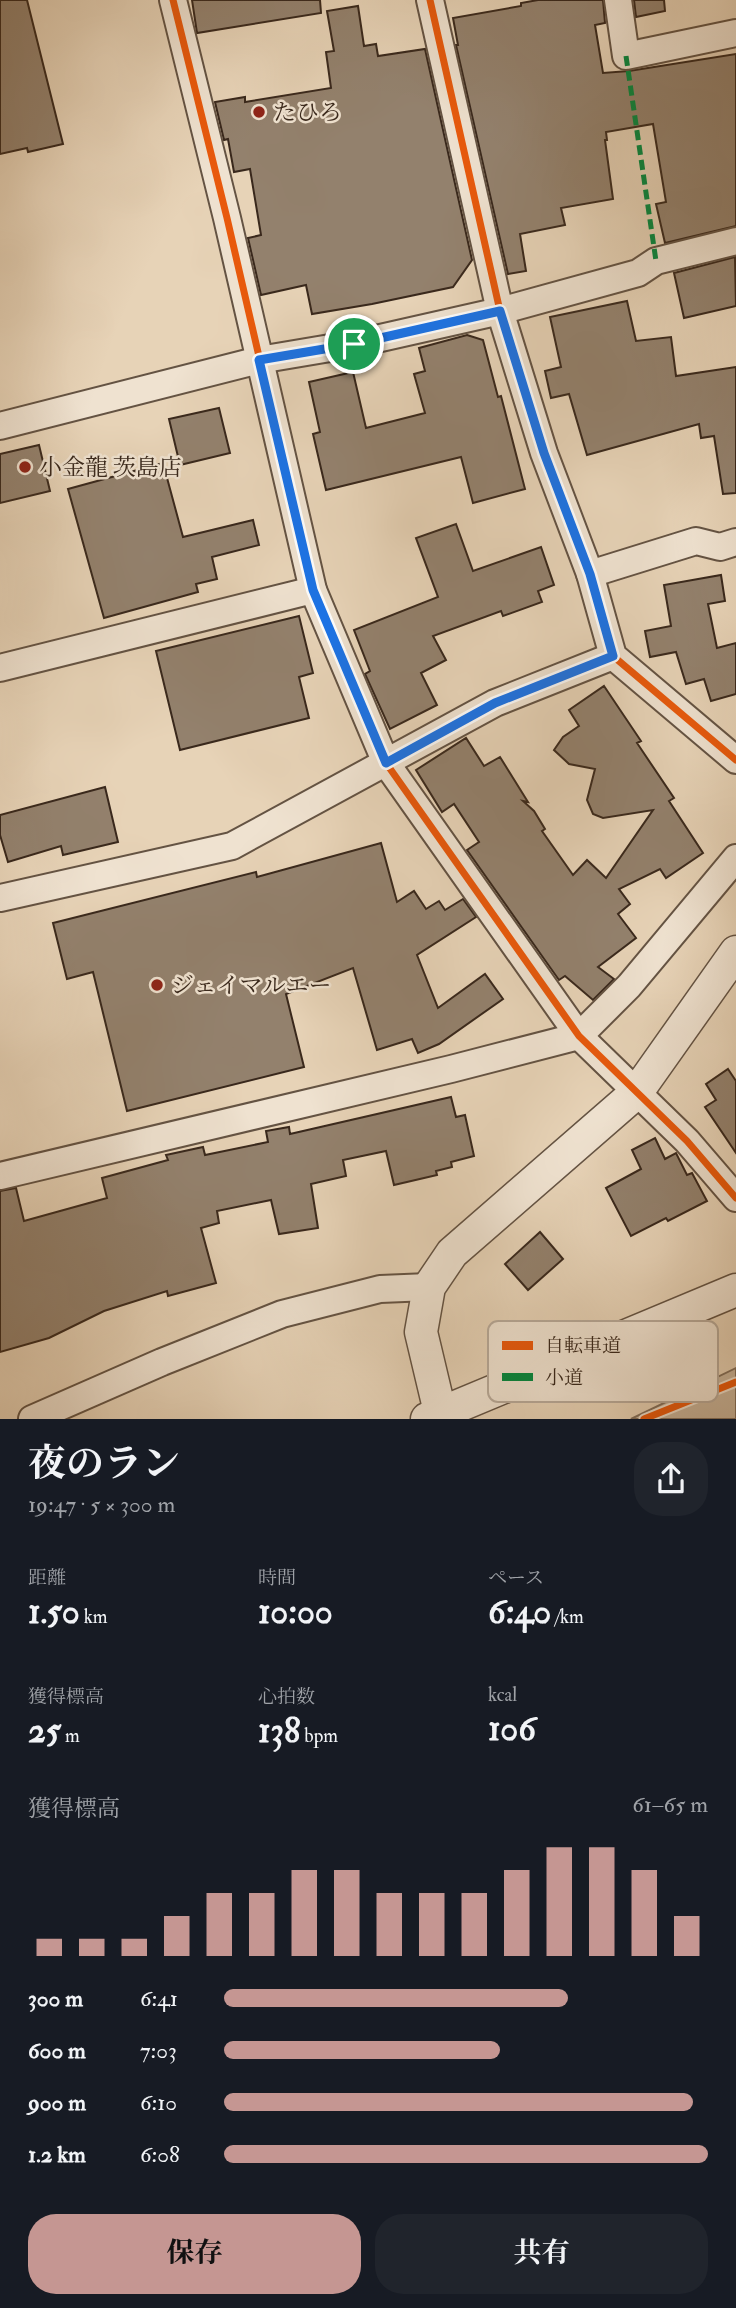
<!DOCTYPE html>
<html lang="ja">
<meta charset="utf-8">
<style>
body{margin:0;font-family:"IM FELL Double Pica","Noto Serif JP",serif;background:#20242c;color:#f1f3f6;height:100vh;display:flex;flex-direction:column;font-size:26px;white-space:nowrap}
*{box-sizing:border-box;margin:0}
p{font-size:23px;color:#9ea1a6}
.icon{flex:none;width:38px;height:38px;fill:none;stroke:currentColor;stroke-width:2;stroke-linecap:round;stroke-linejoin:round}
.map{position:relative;height:1419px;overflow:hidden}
.sheet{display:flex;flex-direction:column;background:#171b24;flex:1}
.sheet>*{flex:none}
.pin{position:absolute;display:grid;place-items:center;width:60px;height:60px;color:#fff;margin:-30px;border:4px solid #fff;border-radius:50%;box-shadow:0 2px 7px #0007}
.round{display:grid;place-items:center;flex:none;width:74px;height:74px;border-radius:28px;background:#20242c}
.overview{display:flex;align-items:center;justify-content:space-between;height:119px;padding:0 28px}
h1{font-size:38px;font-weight:700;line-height:52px}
.stats{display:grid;grid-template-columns:repeat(3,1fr);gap:10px;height:119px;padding:7px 28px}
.stats div{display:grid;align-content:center}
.stats b{font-size:35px;font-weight:700}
.stats small{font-size:19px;font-weight:400}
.stats p{font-size:19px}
.chart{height:196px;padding:14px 28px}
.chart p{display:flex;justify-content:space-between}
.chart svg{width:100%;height:126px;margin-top:7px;stroke:#c59692;stroke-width:6}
.primary-button{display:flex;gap:14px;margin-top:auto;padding:14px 28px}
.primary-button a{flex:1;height:80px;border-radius:28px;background:#c59692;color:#111;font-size:28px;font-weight:700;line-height:80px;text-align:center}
.primary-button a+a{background:#20242c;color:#f1f3f6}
ul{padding:0 28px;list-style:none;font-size:23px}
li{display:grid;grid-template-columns:112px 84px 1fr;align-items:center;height:52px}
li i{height:18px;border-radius:9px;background:#c59692}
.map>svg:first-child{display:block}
.green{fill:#c9b69d;stroke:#816f5c;stroke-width:2}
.building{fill:#93816d;stroke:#39281c;stroke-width:2}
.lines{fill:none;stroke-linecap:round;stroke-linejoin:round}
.minor-casing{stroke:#645343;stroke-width:30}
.tertiary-casing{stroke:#645343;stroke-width:35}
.minor{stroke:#efe2d0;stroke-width:26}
.tertiary{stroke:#efe2d0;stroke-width:32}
.quiet{stroke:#00873e;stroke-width:5;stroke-dasharray:10 5;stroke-linecap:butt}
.cycleway-casing{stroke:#efe2d0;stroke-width:11}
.cycleway{stroke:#e8590c;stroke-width:7}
.route-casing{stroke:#fff;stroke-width:14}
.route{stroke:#1a73e8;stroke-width:9}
.poi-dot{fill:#8f2418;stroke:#efe2d0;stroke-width:2.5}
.labels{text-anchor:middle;stroke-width:5;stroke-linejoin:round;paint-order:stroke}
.poi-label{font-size:23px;fill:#39281c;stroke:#efe2d0;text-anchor:start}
.key{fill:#efe2d0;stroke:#b8aa9a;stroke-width:2}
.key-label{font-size:19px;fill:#39281c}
</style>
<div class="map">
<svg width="736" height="1419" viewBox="0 0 736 1419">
<rect width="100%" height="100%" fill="#e7d3b7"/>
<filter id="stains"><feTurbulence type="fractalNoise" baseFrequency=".00286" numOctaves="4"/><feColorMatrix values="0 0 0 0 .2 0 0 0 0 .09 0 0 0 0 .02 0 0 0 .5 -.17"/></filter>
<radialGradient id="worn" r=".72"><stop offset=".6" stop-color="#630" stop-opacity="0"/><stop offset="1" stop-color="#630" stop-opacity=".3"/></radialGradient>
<path class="green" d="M736,1368V1419H631Z"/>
<g class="building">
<path d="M0,0H27L63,144L28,152L27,148L0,154Z"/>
<path d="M192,0H320L321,13L197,33Z"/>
<path d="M538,0H603L605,23L595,25L603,73L629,71L736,54V226L665,243L656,204L666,202L653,124L606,132L607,140H605L613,199L561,208L565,225L520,234L526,271L508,274L456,45H458L453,18L521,6V3Z"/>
<path d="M634,0H664L665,11L636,17Z"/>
<path d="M358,6L364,46L376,44L378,56L425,49L472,260L453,287L372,304L312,314L306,285L261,295L248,238L261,235L250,169L234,172L228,139L224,140L215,102L245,97V102L331,88L326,52L334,51L327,11Z"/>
<path d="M735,257L736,306L684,318L674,273Z"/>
<path d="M627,301L636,341L671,337L676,376L736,367V493L723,494L714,436L701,438L699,424L587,455L569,394L551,398L545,371L561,367L550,317Z"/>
<path d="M467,335L483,340L498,397L501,396L525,489L473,503L461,457L326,490L313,434L320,432L309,382L353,372L366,428L425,413L414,374L425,371L419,348Z"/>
<path d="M219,408L230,453L180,465L169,419Z"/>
<path d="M39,445L50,491L0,503V454Z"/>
<path d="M163,463L183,537L253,520L259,545L212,557L217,579L196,584L198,592L104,618L68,489Z"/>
<path d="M456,524L473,571L541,547L554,585L538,591L542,602L503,616L501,611L433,636L446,660L421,673L437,705L390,729L365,674L370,671L354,630L438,597L416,538Z"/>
<path d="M721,575L725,601L708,604L717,648L736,643V694L711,701L704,679L686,684L676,652L650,657L645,631L671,626L664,585Z"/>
<path d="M299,616L313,673L299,677L309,718L180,750L156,651Z"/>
<path d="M604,686L641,741L637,743L674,798L669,801L703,853L666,878L660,869L619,889L630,904L618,914L636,938L598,967L614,979L593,1000L565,976L559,980L467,850L479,842L454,804L442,812L416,770L466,738L484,766L500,757L528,802L523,801L534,811L545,829L542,831L573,875L587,860L606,878L653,810L603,818L593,814L587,800L595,769L569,764L554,750L563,737L579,726L569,710Z"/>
<path d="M105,787L118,842L63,855L61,846L8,862L0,835V815Z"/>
<path d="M381,843L397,902L414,891L426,909L439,901L445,910L463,899L476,917L417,955L438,1008L485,974L503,999L439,1044L418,1053L412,1039L377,1050L353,968L286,994L304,1067L127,1111L93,972L67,979L53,923L256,872L257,877Z"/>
<path d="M728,1069L736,1081V1153L705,1107L716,1100L706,1084Z"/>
<path d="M451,1097L456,1117L465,1115L474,1156L451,1162L452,1167L436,1171L437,1175L394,1185L386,1151L343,1160L346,1176L311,1184L318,1228L279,1234L271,1200L217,1211L219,1223L201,1228L216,1283L168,1296L167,1291L104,1311L49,1338L0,1352V1191L16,1188L24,1221L107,1198L102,1178L168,1160L166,1155L203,1147L205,1155L268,1142L266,1131L289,1127L290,1134Z"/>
<path d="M655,1138L665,1159L676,1153L687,1175L692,1173L707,1201L668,1221L666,1218L631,1236L606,1188L641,1169L632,1150Z"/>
<path d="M540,1232L563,1259L528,1290L505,1264Z"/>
</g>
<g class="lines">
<g class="minor-casing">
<g id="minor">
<path d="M173,0L227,218L313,590L386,763L579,1036L687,1141L736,1198"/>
<path d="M430,0L500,311L544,453L590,574L613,656L736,760"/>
<path d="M618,0L626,56L736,33"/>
<path d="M0,426L259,360L354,344L500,311L638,273L656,261L736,241"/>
<path d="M590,574L696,541L720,547L736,542"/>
<path d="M0,668L313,590"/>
<path d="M0,898L232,846L495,703L613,656"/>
<path d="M0,1176L451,1069L579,1036L629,986L736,858"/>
<path d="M32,1419L162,1362L282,1314L380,1289L429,1287"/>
</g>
</g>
<g class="tertiary-casing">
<g id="tertiary">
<path d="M440,1412L421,1332L429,1287L452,1253L637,1092L736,952"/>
<path d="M427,1419L736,1290"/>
</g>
</g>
<use href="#minor" class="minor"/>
<use href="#tertiary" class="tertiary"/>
<path class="quiet" d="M626,56L656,261"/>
<g class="cycleway-casing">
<g id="cycleway">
<path d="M173,0L227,218L313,590L386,763L579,1036L687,1141L736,1198"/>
<path d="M430,0L500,311L544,453L590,574L613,656L736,760"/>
<path d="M644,1419L736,1382"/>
</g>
</g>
<use href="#cycleway" class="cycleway"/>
</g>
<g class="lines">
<g class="route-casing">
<path id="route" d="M500,311L544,453L590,574L613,656L495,703L386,763L313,590L259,360L354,344Z"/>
</g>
<use href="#route" class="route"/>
</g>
<g class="poi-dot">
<circle cx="259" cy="112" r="7"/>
<circle cx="25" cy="467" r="7"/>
<circle cx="157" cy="985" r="7"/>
</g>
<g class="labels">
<g class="poi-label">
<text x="273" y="120">たひろ</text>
<text x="39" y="475">小金龍 茨島店</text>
<text x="171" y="993">ジェイマルエー</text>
</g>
</g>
<rect x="488" y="1321" width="230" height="81" rx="10" class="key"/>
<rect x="502" y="1341" width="31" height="9" fill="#e8590c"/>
<rect x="502" y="1373" width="31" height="8" fill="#00873e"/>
<g class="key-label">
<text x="545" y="1352">自転車道</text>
<text x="545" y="1384">小道</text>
</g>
<rect width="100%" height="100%" filter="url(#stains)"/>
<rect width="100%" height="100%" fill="url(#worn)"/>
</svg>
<div class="pin" style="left:354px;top:344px;background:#1e9e55"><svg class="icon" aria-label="arrive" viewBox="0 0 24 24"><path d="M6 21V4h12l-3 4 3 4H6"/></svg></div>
</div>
<section class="sheet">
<div class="overview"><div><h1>夜のラン</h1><p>19:47 · 5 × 300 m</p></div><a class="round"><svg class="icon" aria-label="share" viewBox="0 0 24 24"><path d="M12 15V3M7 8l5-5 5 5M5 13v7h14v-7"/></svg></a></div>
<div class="stats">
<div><p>距離</p><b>1.50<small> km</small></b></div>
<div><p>時間</p><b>10:00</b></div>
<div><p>ペース</p><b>6:40<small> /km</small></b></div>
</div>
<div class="stats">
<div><p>獲得標高</p><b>25<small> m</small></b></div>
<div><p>心拍数</p><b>138<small> bpm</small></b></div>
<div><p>kcal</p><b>106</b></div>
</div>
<div class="chart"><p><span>獲得標高</span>61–65 m</p>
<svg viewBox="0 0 160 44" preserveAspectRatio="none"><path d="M5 44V38M15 44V38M25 44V38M35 44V30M45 44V22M55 44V22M65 44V14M75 44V14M85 44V22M95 44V22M105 44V22M115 44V14M125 44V6M135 44V6M145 44V14M155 44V30"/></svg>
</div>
<ul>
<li><b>300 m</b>6:41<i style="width:71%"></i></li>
<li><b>600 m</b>7:03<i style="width:57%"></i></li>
<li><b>900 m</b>6:10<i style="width:97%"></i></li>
<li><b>1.2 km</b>6:08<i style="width:100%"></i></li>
</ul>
<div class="primary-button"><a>保存</a><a>共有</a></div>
</section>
